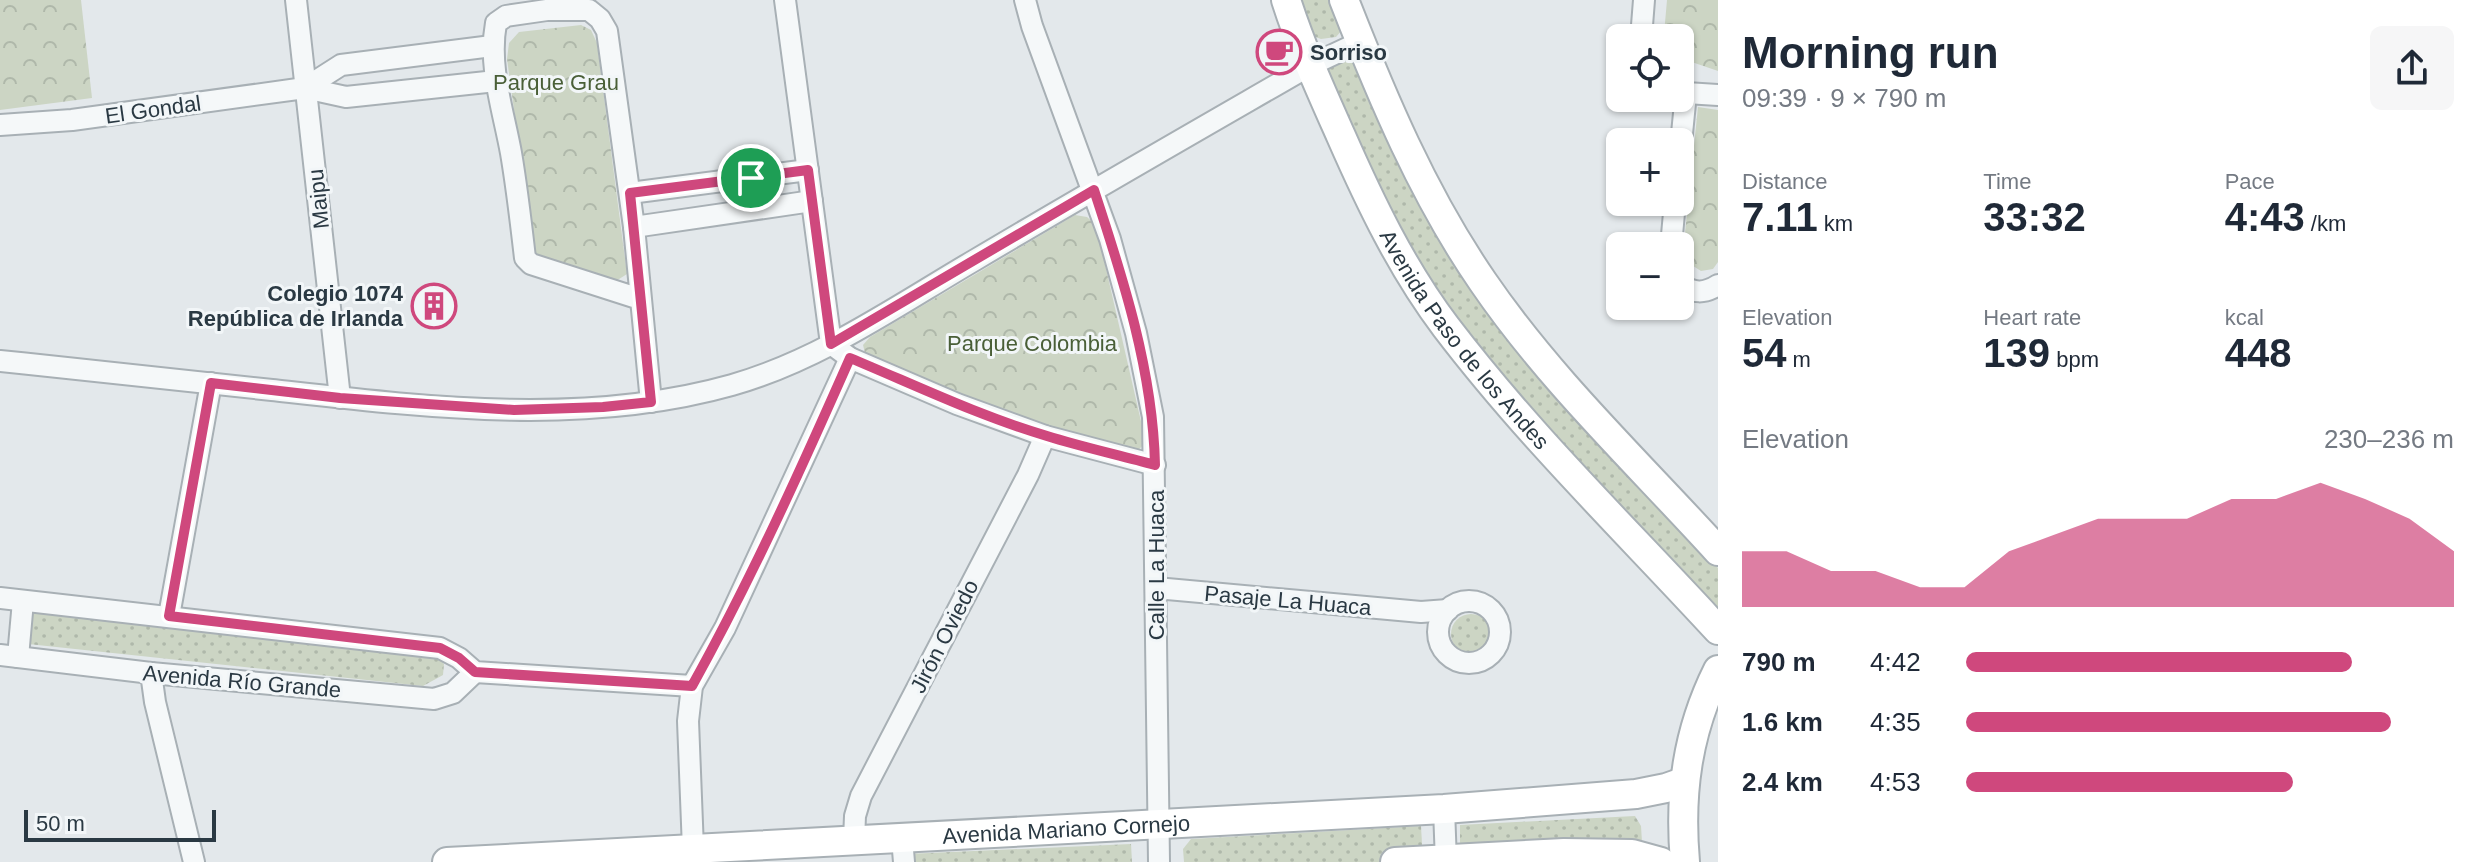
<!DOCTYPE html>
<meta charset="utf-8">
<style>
body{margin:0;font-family:Helvetica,sans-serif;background:#f6f6f7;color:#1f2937;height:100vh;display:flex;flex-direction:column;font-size:30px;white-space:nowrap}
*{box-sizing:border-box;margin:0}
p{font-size:26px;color:#747a83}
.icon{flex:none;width:44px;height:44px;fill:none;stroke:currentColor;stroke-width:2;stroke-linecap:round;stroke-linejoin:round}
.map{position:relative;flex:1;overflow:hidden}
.panel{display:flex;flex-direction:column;background:#fff;width:760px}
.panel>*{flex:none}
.buttons{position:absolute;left:1606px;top:24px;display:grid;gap:16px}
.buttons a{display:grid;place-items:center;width:88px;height:88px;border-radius:12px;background:#fff;box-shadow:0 2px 6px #0004;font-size:40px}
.scale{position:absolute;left:24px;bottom:20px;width:192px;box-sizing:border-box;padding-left:8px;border:4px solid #2a3943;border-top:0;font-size:22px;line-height:28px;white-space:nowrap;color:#2a3943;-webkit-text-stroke:6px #f2f6f8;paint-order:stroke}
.pin{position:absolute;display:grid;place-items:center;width:68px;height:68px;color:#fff;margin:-34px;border:4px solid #fff;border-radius:50%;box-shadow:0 2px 8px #0007}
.round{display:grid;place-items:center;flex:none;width:84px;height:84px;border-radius:12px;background:#f6f6f7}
.headline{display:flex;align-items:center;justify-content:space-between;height:136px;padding:0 24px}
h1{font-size:44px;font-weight:700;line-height:60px}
.metrics{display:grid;grid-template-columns:repeat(3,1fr);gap:12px;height:136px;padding:8px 24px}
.metrics div{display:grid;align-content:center}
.metrics b{font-size:40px;font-weight:700}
.metrics small{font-size:22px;font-weight:400}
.metrics p{font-size:22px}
.chart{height:224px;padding:16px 24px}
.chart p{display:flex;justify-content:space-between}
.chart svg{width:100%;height:144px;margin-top:8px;fill:#cf487d;opacity:.7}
ul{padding:0 24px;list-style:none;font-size:26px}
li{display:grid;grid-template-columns:128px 96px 1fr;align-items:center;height:60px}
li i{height:20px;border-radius:10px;background:#cf487d}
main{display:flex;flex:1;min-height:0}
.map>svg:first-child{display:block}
.forest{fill:url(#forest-crowns)}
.garden{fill:url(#garden-dots)}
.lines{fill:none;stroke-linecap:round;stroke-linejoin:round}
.street-casing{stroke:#a8b0b5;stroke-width:24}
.secondary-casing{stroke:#a8b0b5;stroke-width:32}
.street{stroke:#f5f8f9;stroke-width:20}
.secondary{stroke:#fff;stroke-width:28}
.route-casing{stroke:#fff;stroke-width:16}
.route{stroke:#cf487d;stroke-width:10}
.labels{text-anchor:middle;stroke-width:6;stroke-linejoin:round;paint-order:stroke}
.poi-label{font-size:22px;font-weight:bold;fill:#2a3943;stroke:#f2f6f8;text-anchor:start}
.park-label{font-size:22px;fill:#495f37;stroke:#f2f6f8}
.street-label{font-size:22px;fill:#2a3943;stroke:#f2f6f8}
</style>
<main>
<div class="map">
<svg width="1718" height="862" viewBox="0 0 1718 862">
<defs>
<pattern id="forest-crowns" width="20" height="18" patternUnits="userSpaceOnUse" patternTransform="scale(2)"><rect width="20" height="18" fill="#ccd5c4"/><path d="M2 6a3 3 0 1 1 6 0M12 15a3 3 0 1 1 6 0" fill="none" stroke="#afb8aa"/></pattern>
<pattern id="garden-dots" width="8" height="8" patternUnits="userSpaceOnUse" patternTransform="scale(2)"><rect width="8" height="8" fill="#ccd5c4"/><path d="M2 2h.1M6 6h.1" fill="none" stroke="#afb8aa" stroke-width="1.8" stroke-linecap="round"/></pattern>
</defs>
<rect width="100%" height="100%" fill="#e3e8eb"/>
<g class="forest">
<path d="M0,0H81L92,98L0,110Z"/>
<path d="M1667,0H1718V71L1680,58V38H1666L1664,34Z"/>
<path d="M581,25L591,30L597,43L627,274L616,281L546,262L534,254L507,59L509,43L519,32Z"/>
<path d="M1698,107L1718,110V262L1713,269L1701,271L1690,264L1683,252Z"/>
<path d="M1075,215L1087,217L1096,225L1146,443L1132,455L1066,442L868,365L863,345L870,337Z"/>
</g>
<g class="garden">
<path d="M1296,0H1333L1343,29L1336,37L1321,39L1310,35Z"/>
<path d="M1347,60L1358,66L1587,427L1718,568V606H1714L1504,384L1422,272L1325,78L1329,69Z"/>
<path d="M32,610L438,657L444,664L443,675L423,686L28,644Z"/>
<circle cx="1471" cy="634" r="20"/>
<path d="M1635,816L1641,826L1642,842L1460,862V825Z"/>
<path d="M1421,826L1423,862H1184L1183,849L1191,839Z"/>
<path d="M1131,844L1132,862H908L907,854Z"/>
</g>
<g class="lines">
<g class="street-casing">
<g id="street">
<path d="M296,0L340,398"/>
<path d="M785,0L831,344L850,358L957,404L1045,436L1155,465"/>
<path d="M1025,0L1032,26L1110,239L1136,333L1153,417L1159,862"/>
<path d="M1641,38L1644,0"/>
<path d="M305,88L341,65L492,46"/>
<path d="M1680,88L1686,93L1718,95"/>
<path d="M0,125L72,120L305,88L346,97L496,81"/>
<path d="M1680,154L1686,93"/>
<path d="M630,193L808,170"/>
<path d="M634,227L812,201"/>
<path d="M1671,246L1675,202"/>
<path d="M1680,285C1694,293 1704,294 1718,285"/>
<path d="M640,299L531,264L525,258C521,223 517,188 511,153C503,109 488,67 496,23L506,16L547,10H589L600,19L607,31L634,227L651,402"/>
<path d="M0,361C91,370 182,380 272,390C424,407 583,427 732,385C820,360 898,305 975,260C1086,194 1198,130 1309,66L1360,42"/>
<path d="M1156,588L1421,612L1448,610"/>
<path d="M0,598L440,648L459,658L475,672L692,686"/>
<circle cx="1469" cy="632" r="31"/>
<path d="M169,616L211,383"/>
<path d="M0,655L151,673L434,699L453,693L475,672"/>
<path d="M18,657L23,601"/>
<path d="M151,673L155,702L194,862"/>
<path d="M1444,809L1446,862"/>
<path d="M902,838L904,862"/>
<path d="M854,840L855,816L861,796L1028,475L1045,436"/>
<path d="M693,849L688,721L692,686L725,628L850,358"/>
</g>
</g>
<g class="secondary-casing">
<g id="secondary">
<path id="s1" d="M1286,0C1301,47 1321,91 1341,136C1370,202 1402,269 1446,327C1529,436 1626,530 1718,630"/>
<path d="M1344,0C1382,97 1423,195 1483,282C1550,380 1638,463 1718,551"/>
<path id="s2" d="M447,862L1444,809L1636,794L1666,788L1683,782"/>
<path d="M1395,862L1564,853L1632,854L1661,862"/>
<path d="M1685,862C1679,794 1687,732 1718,670"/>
</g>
</g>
<use href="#street" class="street"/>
<use href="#secondary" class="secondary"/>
</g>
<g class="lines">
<g class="route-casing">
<path id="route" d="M808,170L831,344L1094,190C1123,278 1153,371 1155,465C1119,455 1082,447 1047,436C979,416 915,385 850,358C801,469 751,580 692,686L475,672L459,658L440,648L169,616L211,383L340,398L514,410L603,407L651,402L630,193Z"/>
</g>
<use href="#route" class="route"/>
</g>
<defs>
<g id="cafe-ring" transform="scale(2.3)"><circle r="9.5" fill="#f2f6f8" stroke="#cf487d" stroke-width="1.5"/><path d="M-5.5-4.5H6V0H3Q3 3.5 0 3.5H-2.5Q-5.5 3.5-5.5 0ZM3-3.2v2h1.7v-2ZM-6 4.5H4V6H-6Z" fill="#cf487d"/></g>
<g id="building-ring" transform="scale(2.3)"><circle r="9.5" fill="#f2f6f8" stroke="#cf487d" stroke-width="1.5"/><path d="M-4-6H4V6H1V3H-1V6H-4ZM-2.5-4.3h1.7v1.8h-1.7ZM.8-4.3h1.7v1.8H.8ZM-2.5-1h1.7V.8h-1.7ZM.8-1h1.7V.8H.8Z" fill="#cf487d"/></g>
</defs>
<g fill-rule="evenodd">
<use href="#cafe-ring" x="1279" y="52"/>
<use href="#building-ring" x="434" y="306"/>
</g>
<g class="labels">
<g class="poi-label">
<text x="1310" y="60">Sorriso</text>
<text x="403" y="301" text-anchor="end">Colegio 1074<tspan x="403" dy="25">República de Irlanda</tspan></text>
</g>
<g class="park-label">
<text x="556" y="90">Parque Grau</text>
<text x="1032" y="351">Parque Colombia</text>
</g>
<g class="street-label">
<text transform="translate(153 109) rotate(-8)" y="8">El Gondal</text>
<text transform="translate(318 199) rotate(-96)" y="8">Maipu</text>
<text dy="8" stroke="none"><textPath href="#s1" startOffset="386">Avenida Paso de los Andes</textPath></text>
<text transform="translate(1156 565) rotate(-90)" y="8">Calle La Huaca</text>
<text transform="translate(1288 600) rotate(5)" y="8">Pasaje La Huaca</text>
<text transform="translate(944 636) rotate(-63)" y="8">Jirón Oviedo</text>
<text transform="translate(242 681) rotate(5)" y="8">Avenida Río Grande</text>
<text dy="8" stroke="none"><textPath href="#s2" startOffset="620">Avenida Mariano Cornejo</textPath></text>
</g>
</g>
</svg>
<div class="buttons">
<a><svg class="icon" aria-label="locate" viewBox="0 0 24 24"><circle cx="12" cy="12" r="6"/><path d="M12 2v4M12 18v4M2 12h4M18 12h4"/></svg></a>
<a>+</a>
<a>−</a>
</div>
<div class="scale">50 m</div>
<div class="pin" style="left:751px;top:178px;background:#1e9e55"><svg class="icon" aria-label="arrive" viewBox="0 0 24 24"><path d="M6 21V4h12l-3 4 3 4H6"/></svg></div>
</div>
<section class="panel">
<div class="headline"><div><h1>Morning run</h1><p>09:39 · 9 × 790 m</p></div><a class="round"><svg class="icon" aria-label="share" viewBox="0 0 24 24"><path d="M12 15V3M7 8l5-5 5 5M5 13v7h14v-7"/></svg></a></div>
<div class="metrics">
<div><p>Distance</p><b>7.11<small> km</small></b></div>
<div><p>Time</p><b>33:32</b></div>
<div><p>Pace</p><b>4:43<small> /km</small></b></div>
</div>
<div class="metrics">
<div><p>Elevation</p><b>54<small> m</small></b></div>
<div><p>Heart rate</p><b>139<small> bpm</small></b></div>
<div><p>kcal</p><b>448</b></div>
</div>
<div class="chart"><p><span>Elevation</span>230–236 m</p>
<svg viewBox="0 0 160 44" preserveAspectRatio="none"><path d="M0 44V27L10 27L20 33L30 33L40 38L50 38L60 27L70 22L80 17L90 17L100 17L110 11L120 11L130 6L140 11L150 17L160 27V44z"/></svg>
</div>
<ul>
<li><b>790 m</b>4:42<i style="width:79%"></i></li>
<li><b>1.6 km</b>4:35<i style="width:87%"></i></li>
<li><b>2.4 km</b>4:53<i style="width:67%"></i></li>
</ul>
</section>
</main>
